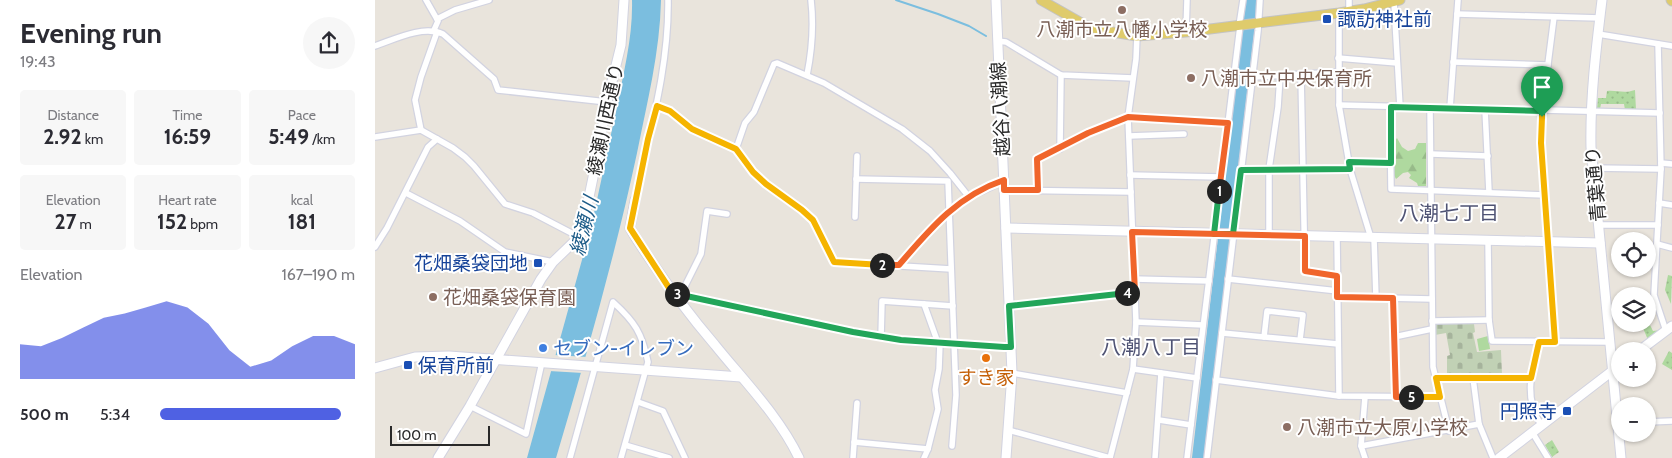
<!DOCTYPE html>
<meta charset="utf-8">
<style>
body{margin:0;font-family:Cabin,"Noto Sans JP",sans-serif;background:#f7f7f7;color:#2b2b33;height:100vh;display:flex;flex-direction:column;font-size:19px;white-space:nowrap}
*{box-sizing:border-box;margin:0}
p{font-size:16px;color:#7c7c81}
.icon{flex:none;width:28px;height:28px;fill:none;stroke:currentColor;stroke-width:2;stroke-linecap:round;stroke-linejoin:round}
.map{position:relative;flex:1;overflow:hidden}
.panel{display:flex;flex-direction:column;background:#fff;width:375px}
.panel>*{flex:none}
.buttons{position:absolute;left:1236px;top:232px;display:grid;gap:10px}
.buttons a{display:grid;place-items:center;width:45px;height:45px;border-radius:50%;background:#fff;box-shadow:0 1px 4px #0004;font-size:25px}
.scale{position:absolute;left:15px;bottom:12px;width:100px;box-sizing:border-box;padding-left:5px;border:2px solid #292929;border-top:0;font-size:14px;line-height:18px;white-space:nowrap;color:#292929;-webkit-text-stroke:4px #fff;paint-order:stroke}
.pin{position:absolute;display:grid;place-items:center;width:42px;height:42px;color:#fff;margin:-51px -21px;border-radius:50% 50% 50% 0;rotate:-45deg;box-shadow:0 0 5px #0007}
.pin .icon{rotate:45deg}
.km{position:absolute;width:25px;height:25px;margin:-12px;border-radius:50%;background:#222;color:#fff;font-size:14px;line-height:25px;text-align:center}
.round{display:grid;place-items:center;flex:none;width:52px;height:52px;border-radius:26px;background:#f7f7f7}
.head{display:flex;align-items:center;justify-content:space-between;height:85px;padding:0 20px}
h1{font-size:28px;font-weight:700;line-height:38px}
.stats{display:grid;grid-template-columns:repeat(3,1fr);gap:8px;height:85px;padding:5px 20px}
.stats div{display:grid;align-content:center;border-radius:5px;background:#f7f7f7;text-align:center}
.stats b{font-size:21px;font-weight:700}
.stats small{font-size:14px;font-weight:400}
.stats p{font-size:14px}
.chart{height:140px;padding:10px 20px}
.chart p{display:flex;justify-content:space-between}
.chart svg{width:100%;height:90px;margin-top:5px;fill:#4f61e3;opacity:.7}
ul{padding:0 20px;list-style:none;font-size:16px}
li{display:grid;grid-template-columns:80px 60px 1fr;align-items:center;height:38px}
li i{height:12px;border-radius:6px;background:#4f61e3}
main{display:flex;flex:1;min-height:0}
.map>svg:first-child{display:block}
.grass{fill:#afd99f}
.forest{fill:url(#forest-firs)}
.cemetery{fill:url(#cemetery-stones)}
.garden{fill:url(#garden-dots)}
.water{fill:#7bbedf}
.pier{fill:#e9e4dc}
.lines{fill:none;stroke-linecap:round;stroke-linejoin:round}
.stream{stroke:#7bbedf;stroke-width:2}
.river{stroke:#7bbedf;stroke-width:12}
.street-casing{stroke:#d2d3e0;stroke-width:8}
.secondary-casing{stroke:#d2d3e0;stroke-width:11}
.primary-casing{stroke:#c3c3c3;stroke-width:11}
.street{stroke:#fff;stroke-width:5.5}
.secondary{stroke:#fff;stroke-width:9}
.primary{stroke:#dfcb6c;stroke-width:9}
.split-1-casing{stroke:#fff;stroke-width:10}
.split-2-casing{stroke:#fff;stroke-width:10}
.split-3-casing{stroke:#fff;stroke-width:10}
.split-4-casing{stroke:#fff;stroke-width:10}
.split-5-casing{stroke:#fff;stroke-width:10}
.split-6-casing{stroke:#fff;stroke-width:10}
.split-1{stroke:#22a559;stroke-width:6}
.split-2{stroke:#f0652b;stroke-width:6}
.split-3{stroke:#f5b400;stroke-width:6}
.split-4{stroke:#22a559;stroke-width:6}
.split-5{stroke:#f0652b;stroke-width:6}
.split-6{stroke:#f5b400;stroke-width:6}
.education-dot{fill:#8d6e63;stroke:#fff;stroke-width:2}
.transit-dot{fill:#1a4fb4;stroke:#fff;stroke-width:2}
.shop-dot{fill:#3f7fe0;stroke:#fff;stroke-width:2}
.food-dot{fill:#e8710a;stroke:#fff;stroke-width:2}
.labels{text-anchor:middle;stroke-width:4;stroke-linejoin:round;paint-order:stroke}
.transit-label{font-size:19px;fill:#164399;stroke:#fff;text-anchor:start}
.education-label{font-size:19px;fill:#785e54;stroke:#fff;text-anchor:start}
.street-label{font-size:19px;fill:#292929;stroke:#fff}
.shop-label{font-size:19px;fill:#366cbe;stroke:#fff;text-anchor:start}
.food-label{font-size:19px;fill:#c56008;stroke:#fff}
.neighbourhood-label{font-size:20px;fill:#4f5374;stroke:#fff}
.water-label{font-size:20px;font-style:italic;fill:#1d5c88;stroke:#fff}
</style>
<main>
<section class="panel">
<div class="head"><div><h1>Evening run</h1><p>19:43</p></div><a class="round"><svg class="icon" aria-label="share" viewBox="0 0 24 24"><path d="M12 15V3M7 8l5-5 5 5M5 13v7h14v-7"/></svg></a></div>
<div class="stats">
<div><p>Distance</p><b>2.92<small> km</small></b></div>
<div><p>Time</p><b>16:59</b></div>
<div><p>Pace</p><b>5:49<small> /km</small></b></div>
</div>
<div class="stats">
<div><p>Elevation</p><b>27<small> m</small></b></div>
<div><p>Heart rate</p><b>152<small> bpm</small></b></div>
<div><p>kcal</p><b>181</b></div>
</div>
<div class="chart"><p><span>Elevation</span>167–190 m</p>
<svg viewBox="0 0 160 44" preserveAspectRatio="none"><path d="M0 44V27L10 28L20 24L30 19L40 14L50 12L60 9L70 6L80 9L90 17L100 30L110 38L120 35L130 28L140 23L150 23L160 27V44z"/></svg>
</div>
<ul>
<li><b>500 m</b>5:34<i style="width:93%"></i></li>
</ul>
</section>
<div class="map">
<svg width="1297" height="458" viewBox="0 0 1297 458">
<defs>
<pattern id="forest-firs" width="22" height="20" patternUnits="userSpaceOnUse" patternTransform="scale(1.25)"><rect width="22" height="20" fill="#afd99f"/><path d="M5 1l3.5 6h-7zM16 11l3.5 6h-7z" fill="#97ba89"/></pattern>
<pattern id="cemetery-stones" width="16" height="16" patternUnits="userSpaceOnUse" patternTransform="scale(1.25)"><rect width="16" height="16" fill="#c1d1b5"/><path d="M2 7V4a2 2 0 0 1 4 0v3zM10 15v-3a2 2 0 0 1 4 0v3z" fill="#a6b39c"/></pattern>
<pattern id="garden-dots" width="8" height="8" patternUnits="userSpaceOnUse" patternTransform="scale(1.25)"><rect width="8" height="8" fill="#afd99f"/><path d="M2 2h.1M6 6h.1" fill="none" stroke="#97ba89" stroke-width="1.8" stroke-linecap="round"/></pattern>
</defs>
<rect width="100%" height="100%" fill="#e9e4dc"/>
<path class="grass" d="M1113,336L1115,349L1104,351L1102,339Z"/>
<path class="forest" d="M1022,138L1027,147L1033,151L1040,149L1043,143H1051V186H1043L1042,183L1034,178L1036,175L1033,172L1028,173L1021,179L1019,175V142Z"/>
<path class="cemetery" d="M1060,324H1099L1100,332L1098,333L1102,352L1126,350L1127,375L1072,376V356L1075,355L1071,333L1060,335Z"/>
<g class="garden">
<path d="M1260,90L1261,110H1250L1249,104H1226L1225,109H1222L1223,98H1231L1232,91C1243,90 1248,94 1260,90Z"/>
<path d="M1293,275L1297,276L1296,304L1290,290Z"/>
<path d="M1275,325L1278,331L1286,330L1273,340L1268,328Z"/>
<path d="M1294,351L1297,353V370L1287,364Z"/>
<path d="M1177,440L1184,452L1177,457L1170,445Z"/>
</g>
<path class="water" d="M257,0H286C285,52 272,103 262,153C240,256 211,357 181,458H152L215,231L214,230H215C225,189 233,147 242,106C249,71 258,36 257,0Z"/>
<path class="pier" d="M179,355L213,357L208,373L174,371Z"/>
<g class="lines">
<path class="stream" d="M521,0L563,14L594,26L611,36"/>
<path class="river" d="M823,458L877,0"/>
<g class="street-casing">
<g id="street">
<path d="M51,0L63,21L59,30"/>
<path d="M1019,2L1025,107"/>
<path d="M974,12V0"/>
<path d="M964,13V105L975,169L996,238"/>
<path d="M1082,14L1225,18"/>
<path d="M1179,17L1167,111L1166,143L1180,342"/>
<path d="M62,19L80,10L114,0"/>
<path d="M1021,20H1037"/>
<path d="M864,26L868,0"/>
<path d="M62,32L46,77L40,100L46,130L78,148L90,157L99,166L130,204L158,213L204,237"/>
<path d="M811,32L812,0"/>
<path d="M1223,34L1297,46"/>
<path d="M622,41L631,42L686,75L758,78"/>
<path d="M1283,44L1286,169L1279,295L1291,331"/>
<path d="M0,46C20,39 48,25 68,34L119,79L123,90L232,102"/>
<path d="M963,58L1022,63"/>
<path d="M1078,62L1173,65"/>
<path d="M432,75C437,50 439,26 436,0"/>
<path d="M926,75L930,271L962,276"/>
<path d="M878,77L963,72"/>
<path d="M964,105L1285,113"/>
<path d="M282,106L295,111L317,129L361,149L378,172L391,184L427,210L438,220L459,262L576,269"/>
<path d="M1015,107L1016,189L1170,195"/>
<path d="M1055,108L1058,367L1074,431"/>
<path d="M1075,108L1083,0"/>
<path d="M1110,109L1114,192"/>
<path d="M754,136L809,134"/>
<path d="M0,137L46,130"/>
<path d="M361,149L370,123L379,112L399,64L402,63L449,83L527,129L555,151L575,173L594,197L629,181"/>
<path d="M685,149L686,75"/>
<path d="M1056,154L1113,156"/>
<path d="M974,162L1016,163"/>
<path d="M1286,163L1297,164"/>
<path d="M1218,168L1286,169"/>
<path d="M866,169H975"/>
<path d="M755,175L846,177"/>
<path d="M481,179L573,181L581,395L577,446"/>
<path d="M629,190L756,192"/>
<path d="M663,190L662,159L713,133L753,117L853,123"/>
<path d="M31,193L85,221L130,252L178,262"/>
<path d="M260,200C274,134 294,68 293,0"/>
<path d="M1284,203L1297,205"/>
<path d="M480,217L482,156"/>
<path d="M1223,225H1283"/>
<path d="M894,235V169L903,107L905,76"/>
<path d="M962,237L964,396"/>
<path d="M999,238L1001,298"/>
<path d="M1113,241L1114,320L1117,341L1235,342"/>
<path d="M1282,244L1297,248"/>
<path d="M0,247L12,228L53,147L62,139"/>
<path d="M524,265L560,224L594,196"/>
<path d="M759,279L834,281"/>
<path d="M853,279L963,291"/>
<path d="M298,294H306L478,332L537,342L636,347"/>
<path d="M306,294L326,254L332,211L352,214"/>
<path d="M962,297L1057,299"/>
<path d="M1018,298L1021,397"/>
<path d="M549,304L563,343"/>
<path d="M634,306L760,292"/>
<path d="M1057,321L1114,320"/>
<path d="M761,322L828,325"/>
<path d="M847,333L963,344"/>
<path d="M506,337L507,301L578,306"/>
<path d="M889,337L892,311L928,315L925,340"/>
<path d="M1019,337L1057,329"/>
<path d="M1164,342C1157,371 1148,397 1166,425"/>
<path d="M758,369L822,378"/>
<path d="M637,373L752,393"/>
<path d="M1061,378H1156"/>
<path d="M1098,378L1104,424"/>
<path d="M841,380L964,396L1065,397"/>
<path d="M990,397L986,446L990,458"/>
<path d="M263,402L288,411L310,458"/>
<path d="M95,406L151,434L167,362"/>
<path d="M784,420L816,425"/>
<path d="M1272,422L1297,421"/>
<path d="M633,430L735,458"/>
<path d="M1157,432L1173,458"/>
<path d="M479,442L553,449"/>
<path d="M250,445L294,458"/>
<path d="M986,446L1104,424L1118,458"/>
<path d="M195,458L238,302C260,322 267,333 273,362L246,458"/>
<path d="M478,458L482,403"/>
<path d="M549,458L553,449L563,409L560,390L564,369L565,343"/>
<path d="M735,458L758,369L761,322L753,117L761,59L762,36"/>
<path d="M780,458L786,373"/>
<path d="M812,458L865,26"/>
<path d="M832,458L883,31L885,0"/>
</g>
</g>
<g class="secondary-casing">
<g id="secondary">
<path d="M621,0L637,373L631,458"/>
<path d="M1227,0C1221,49 1215,98 1216,147L1246,458"/>
<path d="M260,200L255,228L259,235C284,274 310,310 340,345C369,381 404,416 424,458"/>
<path d="M631,228L1225,243"/>
<path d="M1264,351L1297,326"/>
<path d="M0,368L40,357L74,356L366,377"/>
<path d="M63,458L95,406L166,279L178,262L204,237L207,231L222,158L232,102L246,45L249,0"/>
<path d="M1124,458L1245,365"/>
</g>
</g>
<g class="primary-casing">
<g id="primary">
<path d="M666,0L710,25L725,30L762,36L811,32L964,13L989,9L1025,0"/>
<path d="M1296,0L1297,1"/>
</g>
</g>
<use href="#street" class="street"/>
<use href="#secondary" class="secondary"/>
<use href="#primary" class="primary"/>
</g>
<g class="lines">
<g class="split-1-casing">
<path id="split-1" d="M844,191L839,234H858L866,170L975,169L974,162L1016,163V107L1167,111V117"/>
</g>
<g class="split-2-casing">
<path id="split-2" d="M507,265H524C555,229 582,196 629,180V190H663L662,159L713,133L753,117L853,123L844,191"/>
</g>
<g class="split-3-casing">
<path id="split-3" d="M302,294H298L255,228L273,139L282,106L295,111L317,129L361,149L378,172L391,184L427,210L438,220L459,262L507,265"/>
</g>
<g class="split-4-casing">
<path id="split-4" d="M302,294L478,332L526,340L629,347H636L634,306L752,293"/>
</g>
<g class="split-5-casing">
<path id="split-5" d="M752,293L760,292L757,232L930,236V271L962,276V297L1018,298L1021,397H1036"/>
</g>
<g class="split-6-casing">
<path id="split-6" d="M1036,397H1065L1061,378H1156L1164,342H1180L1166,143L1167,117"/>
</g>
<use href="#split-1" class="split-1"/>
<use href="#split-2" class="split-2"/>
<use href="#split-3" class="split-3"/>
<use href="#split-4" class="split-4"/>
<use href="#split-5" class="split-5"/>
<use href="#split-6" class="split-6"/>
</g>
<g class="education-dot">
<circle cx="747" cy="10" r="5"/>
<circle cx="816" cy="78" r="5"/>
<circle cx="58" cy="297" r="5"/>
<circle cx="912" cy="427" r="5"/>
</g>
<g class="transit-dot">
<rect x="947" y="14" width="10" height="10" rx="2.5"/>
<rect x="158" y="258" width="10" height="10" rx="2.5"/>
<rect x="28" y="360" width="10" height="10" rx="2.5"/>
<rect x="1187" y="406" width="10" height="10" rx="2.5"/>
</g>
<circle class="shop-dot" cx="168" cy="348" r="5"/>
<circle class="food-dot" cx="611" cy="358" r="5"/>
<g class="labels">
<g class="transit-label">
<text x="962" y="26">諏訪神社前</text>
<text x="153" y="270" text-anchor="end">花畑桑袋団地</text>
<text x="43" y="372">保育所前</text>
<text x="1182" y="418" text-anchor="end">円照寺</text>
</g>
<g class="education-label">
<text x="747" y="36" text-anchor="middle">八潮市立八幡小学校</text>
<text x="826" y="85">八潮市立中央保育所</text>
<text x="68" y="304">花畑桑袋保育園</text>
<text x="922" y="434">八潮市立大原小学校</text>
</g>
<g class="street-label">
<text transform="translate(625 109) rotate(-93)" y="7">越谷八潮線</text>
<text transform="translate(230 119) rotate(-78)" y="7">綾瀬川西通り</text>
<text transform="translate(1220 184) rotate(-95)" y="7">青葉通り</text>
</g>
<g class="shop-label">
<text x="178" y="355">セブン-イレブン</text>
</g>
<g class="food-label">
<text x="611" y="384">すき家</text>
</g>
<g class="neighbourhood-label">
<text x="1074" y="220">八潮七丁目</text>
<text x="776" y="354">八潮八丁目</text>
</g>
<g class="water-label">
<text transform="translate(209 226) rotate(-76)" y="7">綾瀬川</text>
</g>
</g>
</svg>
<div class="buttons">
<a><svg class="icon" aria-label="locate" viewBox="0 0 24 24"><circle cx="12" cy="12" r="6"/><path d="M12 2v4M12 18v4M2 12h4M18 12h4"/></svg></a>
<a><svg class="icon" aria-label="layers" viewBox="0 0 24 24"><path d="M12 4l9 5-9 5-9-5zM3 14l9 5 9-5"/></svg></a>
<a>+</a>
<a>−</a>
</div>
<div class="scale">100 m</div>
<div class="pin" style="left:1167px;top:117px;background:#1e9e55"><svg class="icon" aria-label="arrive" viewBox="0 0 24 24"><path d="M6 21V4h12l-3 4 3 4H6"/></svg></div>
<b class="km" style="left:844px;top:191px">1</b>
<b class="km" style="left:507px;top:265px">2</b>
<b class="km" style="left:302px;top:294px">3</b>
<b class="km" style="left:752px;top:293px">4</b>
<b class="km" style="left:1036px;top:397px">5</b>
</div>
</main>
